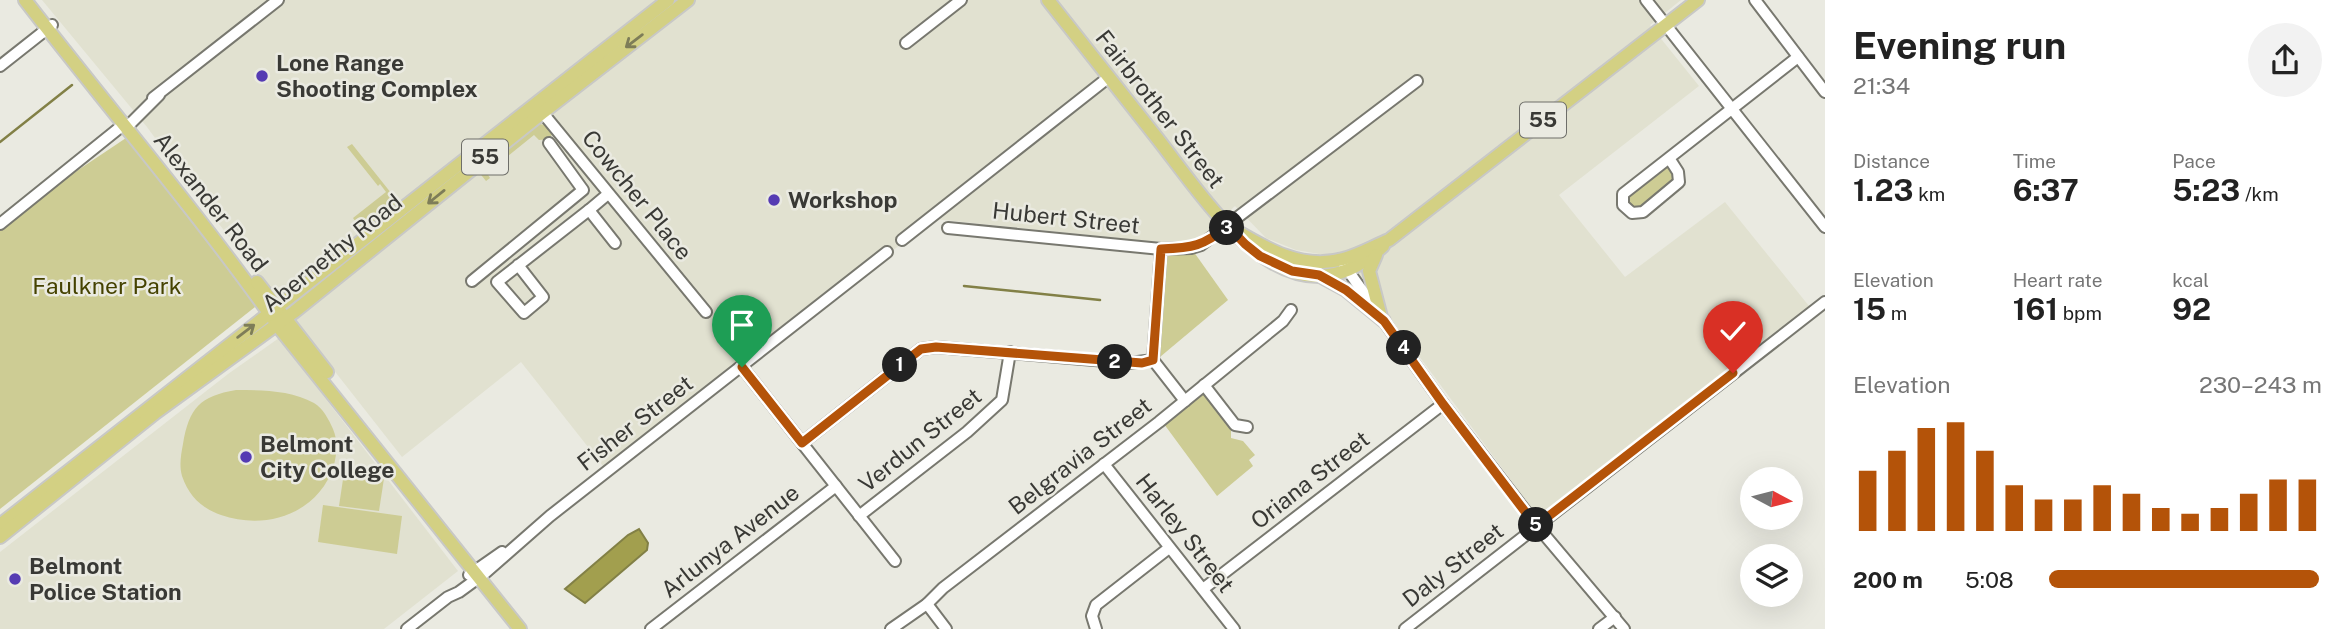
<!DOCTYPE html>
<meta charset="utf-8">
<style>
body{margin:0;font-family:"Public Sans",sans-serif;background:#f2f2f2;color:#222;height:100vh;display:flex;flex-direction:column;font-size:26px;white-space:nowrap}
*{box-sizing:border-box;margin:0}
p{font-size:23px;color:#767676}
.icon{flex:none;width:38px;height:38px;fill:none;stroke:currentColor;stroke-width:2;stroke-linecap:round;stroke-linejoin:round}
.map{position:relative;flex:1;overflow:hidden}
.sheet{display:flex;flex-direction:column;background:#fff;width:525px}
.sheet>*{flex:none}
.needle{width:46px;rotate:97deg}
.controls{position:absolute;left:1740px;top:467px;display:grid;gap:14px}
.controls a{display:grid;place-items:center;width:63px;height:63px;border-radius:50%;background:#fff;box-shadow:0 7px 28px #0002;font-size:35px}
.pin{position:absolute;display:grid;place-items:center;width:60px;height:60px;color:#fff;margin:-72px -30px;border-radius:50% 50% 50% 0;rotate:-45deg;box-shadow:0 0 7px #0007}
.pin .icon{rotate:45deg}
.km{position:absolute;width:35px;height:35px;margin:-18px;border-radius:50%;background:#222;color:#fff;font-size:19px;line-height:35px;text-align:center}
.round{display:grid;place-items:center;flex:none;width:74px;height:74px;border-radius:37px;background:#f2f2f2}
.head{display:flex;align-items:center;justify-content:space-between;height:119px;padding:0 28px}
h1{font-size:38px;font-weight:700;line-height:52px}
.figures{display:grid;grid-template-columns:repeat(3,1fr);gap:10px;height:119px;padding:7px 28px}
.figures div{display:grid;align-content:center}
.figures b{font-size:30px;font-weight:700}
.figures small{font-size:19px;font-weight:400}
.figures p{font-size:19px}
.chart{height:196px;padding:14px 28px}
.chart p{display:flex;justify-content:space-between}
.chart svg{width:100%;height:126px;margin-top:7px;stroke:#b45309;stroke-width:6}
ul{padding:0 28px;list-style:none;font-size:23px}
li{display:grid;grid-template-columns:112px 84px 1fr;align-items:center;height:52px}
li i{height:18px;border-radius:9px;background:#b45309}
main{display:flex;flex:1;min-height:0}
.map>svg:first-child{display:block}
.built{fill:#e1e1d0}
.green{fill:#cdcc94}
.water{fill:#a29f4e;stroke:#828046;stroke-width:2}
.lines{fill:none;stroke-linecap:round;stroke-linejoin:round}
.stream{stroke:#828046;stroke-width:2.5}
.minor-casing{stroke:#78786f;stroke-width:14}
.major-casing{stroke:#c8c8c6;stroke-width:16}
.minor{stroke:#fff;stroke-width:10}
.major{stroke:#d3d083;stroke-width:12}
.oneway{stroke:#7e7d58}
.route-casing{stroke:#fff;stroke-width:14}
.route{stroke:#b45309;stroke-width:9}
.poi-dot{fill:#553bb3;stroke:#eaeae1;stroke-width:2.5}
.labels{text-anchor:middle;stroke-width:5;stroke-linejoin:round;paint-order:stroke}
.shield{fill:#eaeae1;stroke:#6e6e69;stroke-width:2}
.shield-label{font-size:21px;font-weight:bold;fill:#393935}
.poi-label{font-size:23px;font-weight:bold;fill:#393935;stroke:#eaeae1;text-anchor:start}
.street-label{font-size:23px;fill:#393935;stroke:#eaeae1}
.park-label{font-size:23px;fill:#454200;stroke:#eaeae1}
</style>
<main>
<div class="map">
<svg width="1825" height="629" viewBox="0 0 1825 629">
<rect width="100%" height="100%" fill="#eaeae1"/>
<g class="built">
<path d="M42,0H1681L1650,25L1699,86L1559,195L1625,277L1725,202L1809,306L1540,519L1341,251L1325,255L1296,250L1266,238L1235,206L1200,239L1162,243L935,219L603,466L521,362L402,457L208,210L147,127Z"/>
<path d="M279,338L458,571L384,629H0V552L228,374Z"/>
</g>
<g class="green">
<path d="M539,124L546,125L553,133L549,139L539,140L534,135L487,173L490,178L486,181L478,171L534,125Z"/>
<path d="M126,138L254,302L255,307L0,509V226L17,211Z"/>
<path d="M352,144L399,203L363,232L353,218L386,192L380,184L378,186L347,147Z"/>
<path d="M1669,159L1679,182L1632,213L1624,195Z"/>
<path d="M1191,248L1228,300L1154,362L1161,249Z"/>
<path d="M236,390C261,390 291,390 314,403C323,408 329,420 333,429C338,441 337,452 334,465C319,513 267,531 221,515C201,508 189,496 182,476C179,466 181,454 183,444C189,408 200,396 236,390Z"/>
<path d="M1202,394L1209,396L1231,425V438L1243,441L1255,455L1249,460L1253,466L1217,496L1164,424Z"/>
<path d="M345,466L385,472L379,511L339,506Z"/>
<path d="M323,505L402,516L397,554L318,542Z"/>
</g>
<path class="water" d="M639,529L648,543L647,550L585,603L565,589L628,535Z"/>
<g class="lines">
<g class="stream">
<path d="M0,142L72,85"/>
<path d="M964,286L1100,300"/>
</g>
<g class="minor-casing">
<g id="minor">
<path d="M1646,0L1825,227"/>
<path d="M1755,0L1825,92"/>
<path d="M906,43L961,0"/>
<path d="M0,66L52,25"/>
<path d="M153,98L278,0"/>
<path d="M537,106L706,312"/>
<path d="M1669,158L1678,172L1679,182L1643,212L1632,213L1623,205V194L1798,57"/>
<path d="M608,194L589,210L615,243"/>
<path d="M0,224L123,125L130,124L159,95"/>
<path d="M948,228L1161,249L1191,248L1201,245L1417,81"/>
<path d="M902,240L1109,77"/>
<path d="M1161,249L1153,360L1185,401"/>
<path d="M518,265L543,297L524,313L497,282L589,210"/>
<path d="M1344,265L1443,404L1537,526L1624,629"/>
<path d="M472,281L583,190L549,143"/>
<path d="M742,367L895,561"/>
<path d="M1204,385L1235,425L1247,427"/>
<path d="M802,443L921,349L936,347L1130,363L1153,360"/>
<path d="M1104,464L1234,629"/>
<path d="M859,516L967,432L1002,400L1010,352"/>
<path d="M469,575L502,552"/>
<path d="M1203,589L1443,404"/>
<path d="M927,604L946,629"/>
<path d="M407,629L448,597L459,592L485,573L550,516L887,252"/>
<path d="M651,629L836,486"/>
<path d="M891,629L927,604L943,588L1159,422L1283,321L1291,310"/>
<path d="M1096,629L1092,616L1096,605L1169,548"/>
<path d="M1405,629L1825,302"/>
<path d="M1599,629L1615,617"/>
</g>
</g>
<g class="major-casing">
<g id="major">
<path d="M25,0C110,110 201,216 281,330L520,629"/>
<path d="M1048,0C1084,46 1121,92 1157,138C1209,204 1289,335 1383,246"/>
<path d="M1228,226C1263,247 1301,271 1343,259C1359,255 1374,246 1389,240L1698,0"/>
<path d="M1376,255L1369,271L1381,317"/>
<path d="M1322,277L1346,290L1384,321"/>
<path d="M257,282L327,372"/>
<path d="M0,525L668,0"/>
<path d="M0,537L155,413L294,312L542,113L688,0"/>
</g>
</g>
<use href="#minor" class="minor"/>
<use href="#major" class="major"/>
</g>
<defs><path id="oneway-shaft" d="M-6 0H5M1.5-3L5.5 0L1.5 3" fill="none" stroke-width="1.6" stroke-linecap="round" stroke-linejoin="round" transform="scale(1.75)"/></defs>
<g class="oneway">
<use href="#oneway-shaft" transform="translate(634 41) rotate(143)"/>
<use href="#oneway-shaft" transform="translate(436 197) rotate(141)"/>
<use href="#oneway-shaft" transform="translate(246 331) rotate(-37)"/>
</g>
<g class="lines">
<g class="route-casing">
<path id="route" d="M742,367L802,443L921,349L936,347L1142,363L1153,360L1161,249C1193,248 1203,246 1228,226L1245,244L1260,256L1292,271L1319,275L1346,290L1384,321L1443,404L1536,526L1733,373"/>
</g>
<use href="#route" class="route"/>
</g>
<g class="poi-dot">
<circle cx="262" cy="76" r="7"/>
<circle cx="774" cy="200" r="7"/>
<circle cx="246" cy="457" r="7"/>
<circle cx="15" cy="579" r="7"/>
</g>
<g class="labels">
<g class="shield">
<rect x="1520" y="102.5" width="46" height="35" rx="5"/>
<rect x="462" y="139.5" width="46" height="35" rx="5"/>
</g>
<g class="shield-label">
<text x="1543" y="127">55</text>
<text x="485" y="164">55</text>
</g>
<g class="poi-label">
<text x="276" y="71">Lone Range<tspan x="276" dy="26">Shooting Complex</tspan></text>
<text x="788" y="208">Workshop</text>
<text x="260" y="452">Belmont<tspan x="260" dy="26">City College</tspan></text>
<text x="29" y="574">Belmont<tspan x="29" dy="26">Police Station</tspan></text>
</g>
<g class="street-label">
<text transform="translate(1160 109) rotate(52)" y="8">Fairbrother Street</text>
<text transform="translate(637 195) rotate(51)" y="8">Cowcher Place</text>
<text transform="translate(211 202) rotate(52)" y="8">Alexander Road</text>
<text transform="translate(1066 218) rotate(6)" y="8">Hubert Street</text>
<text transform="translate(332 253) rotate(-39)" y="8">Abernethy Road</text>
<text transform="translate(635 423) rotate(-38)" y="8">Fisher Street</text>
<text transform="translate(920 440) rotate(-39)" y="8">Verdun Street</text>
<text transform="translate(1080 456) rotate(-38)" y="8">Belgravia Street</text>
<text transform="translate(1310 480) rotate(-38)" y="8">Oriana Street</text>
<text transform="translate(1185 533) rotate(52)" y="8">Harley Street</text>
<text transform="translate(730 541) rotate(-38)" y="8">Arlunya Avenue</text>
<text transform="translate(1453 565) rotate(-38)" y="8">Daly Street</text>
</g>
<g class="park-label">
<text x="107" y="294">Faulkner Park</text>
</g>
</g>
</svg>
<div class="controls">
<a><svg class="needle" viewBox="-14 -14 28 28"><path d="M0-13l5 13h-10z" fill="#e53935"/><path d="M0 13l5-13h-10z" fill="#767676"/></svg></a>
<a><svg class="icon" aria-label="layers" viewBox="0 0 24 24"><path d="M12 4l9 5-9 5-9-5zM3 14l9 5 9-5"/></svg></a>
</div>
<div class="pin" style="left:742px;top:367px;background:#1e9e55"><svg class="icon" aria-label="arrive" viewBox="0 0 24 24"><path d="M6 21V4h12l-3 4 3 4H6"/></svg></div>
<div class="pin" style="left:1733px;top:373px;background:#d93025"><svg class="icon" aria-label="check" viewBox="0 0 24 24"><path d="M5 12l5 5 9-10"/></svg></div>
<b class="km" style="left:900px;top:365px">1</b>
<b class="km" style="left:1115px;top:362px">2</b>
<b class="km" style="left:1227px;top:228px">3</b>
<b class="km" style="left:1404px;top:348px">4</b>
<b class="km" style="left:1536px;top:525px">5</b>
</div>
<section class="sheet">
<div class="head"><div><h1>Evening run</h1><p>21:34</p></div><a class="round"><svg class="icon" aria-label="share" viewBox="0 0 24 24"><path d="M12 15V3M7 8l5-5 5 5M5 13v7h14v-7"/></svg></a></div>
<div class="figures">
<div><p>Distance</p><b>1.23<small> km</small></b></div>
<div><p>Time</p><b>6:37</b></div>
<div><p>Pace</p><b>5:23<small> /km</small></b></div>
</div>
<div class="figures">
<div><p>Elevation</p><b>15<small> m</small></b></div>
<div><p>Heart rate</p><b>161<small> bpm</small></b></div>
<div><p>kcal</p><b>92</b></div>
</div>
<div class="chart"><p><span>Elevation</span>230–243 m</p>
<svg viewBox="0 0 160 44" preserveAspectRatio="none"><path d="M5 44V23M15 44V16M25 44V8M35 44V6M45 44V16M55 44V28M65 44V33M75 44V33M85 44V28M95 44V31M105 44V36M115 44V38M125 44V36M135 44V31M145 44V26M155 44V26"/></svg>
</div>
<ul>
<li><b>200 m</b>5:08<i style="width:99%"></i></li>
</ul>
</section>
</main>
